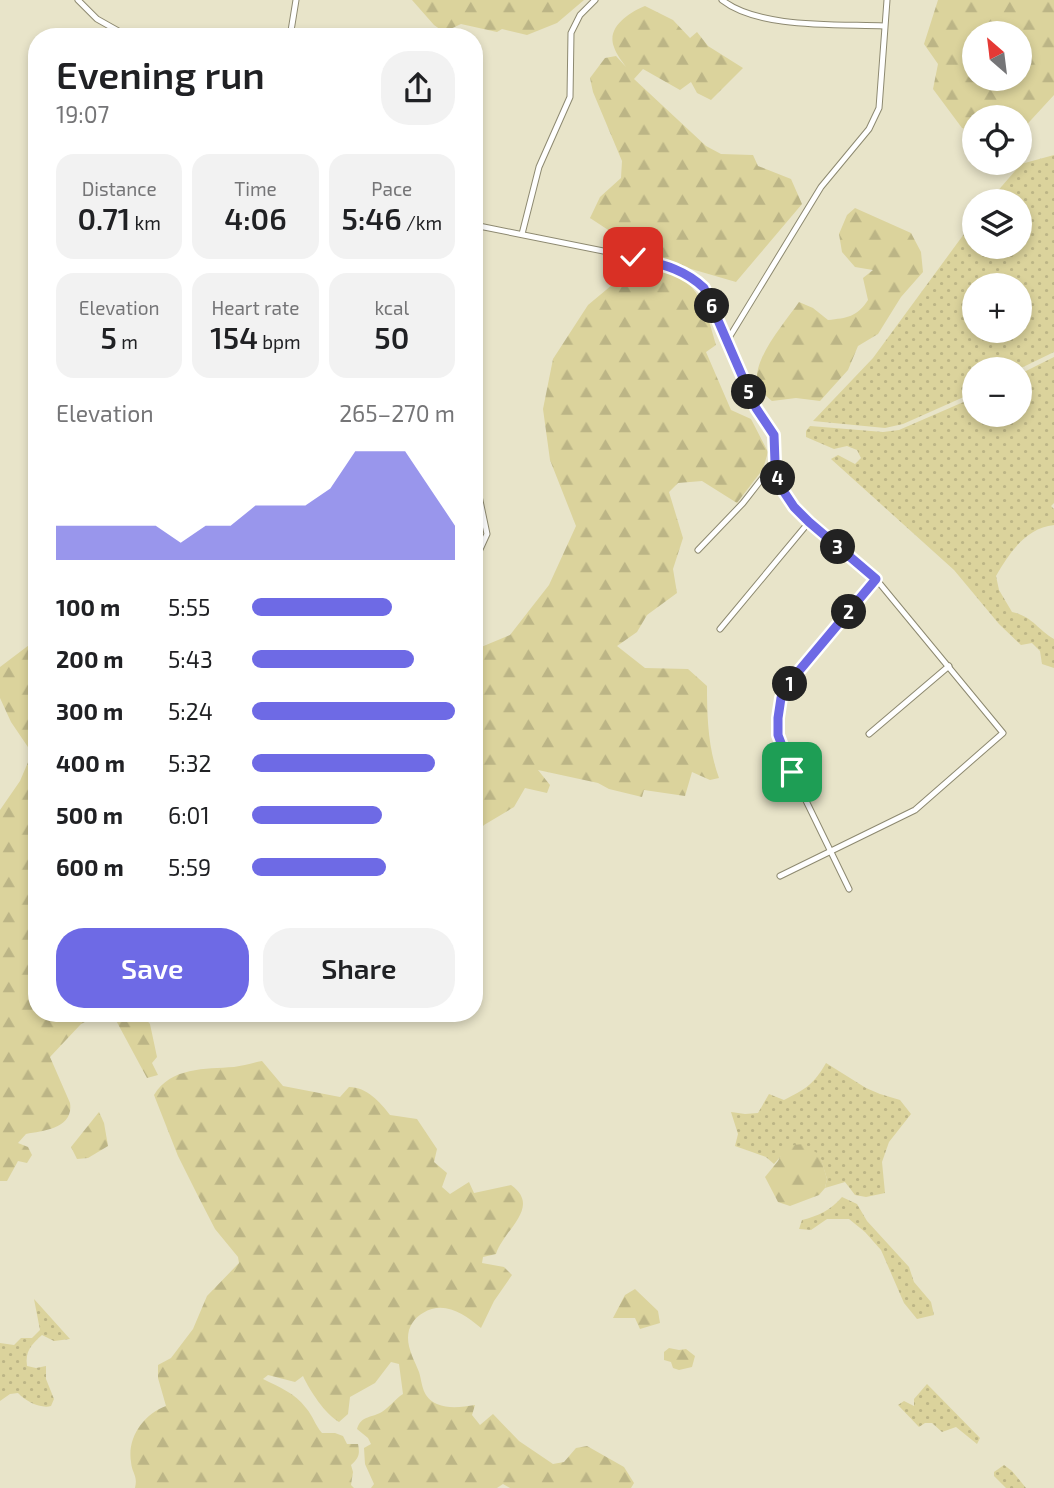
<!DOCTYPE html>
<meta charset="utf-8">
<style>
body{margin:0;font-family:"Exo 2",sans-serif;background:#f2f2f2;color:#202124;height:100vh;display:flex;flex-direction:column;font-size:26px;white-space:nowrap}
*{box-sizing:border-box;margin:0}
p{font-size:23px;color:#757577}
.icon{flex:none;width:38px;height:38px;fill:none;stroke:currentColor;stroke-width:2;stroke-linecap:round;stroke-linejoin:round}
.map{position:relative;flex:1;overflow:hidden}
.drawer{position:absolute;left:28px;top:28px;width:455px;height:994px;display:flex;flex-direction:column;background:#fff;border-radius:28px;box-shadow:0 4px 10px #0003}
.drawer>*{flex:none}
.needle{width:46px;rotate:332deg}
.fabs{position:absolute;left:962px;top:21px;display:grid;gap:14px}
.fabs a{display:grid;place-items:center;width:70px;height:70px;border-radius:50%;background:#fff;box-shadow:0 4px 10px #0003;font-size:35px}
.pin{position:absolute;display:grid;place-items:center;width:60px;height:60px;color:#fff;margin:-30px;border-radius:14px;box-shadow:0 4px 10px #0006}
.km{position:absolute;width:35px;height:35px;margin:-18px;border-radius:50%;background:#222;color:#fff;font-size:19px;line-height:35px;text-align:center}
.round{display:grid;place-items:center;flex:none;width:74px;height:74px;border-radius:28px;background:#f2f2f2}
.headline{display:flex;align-items:center;justify-content:space-between;height:119px;padding:0 28px}
h1{font-size:38px;font-weight:600;line-height:52px}
.stats{display:grid;grid-template-columns:repeat(3,1fr);gap:10px;height:119px;padding:7px 28px}
.stats div{display:grid;align-content:center;border-radius:18px;background:#f2f2f2;text-align:center}
.stats b{font-size:30px;font-weight:600}
.stats small{font-size:19px;font-weight:400}
.stats p{font-size:19px}
.chart{height:196px;padding:14px 28px}
.chart p{display:flex;justify-content:space-between}
.chart svg{width:100%;height:126px;margin-top:7px;fill:#6e6ae5;opacity:.7}
.cta{display:flex;gap:14px;margin-top:auto;padding:14px 28px}
.cta a{flex:1;height:80px;border-radius:28px;background:#6e6ae5;color:#fff;font-size:28px;font-weight:600;line-height:80px;text-align:center}
.cta a+a{background:#f2f2f2;color:#202124}
ul{padding:0 28px;list-style:none;font-size:23px}
li{display:grid;grid-template-columns:112px 84px 1fr;align-items:center;height:52px}
li i{height:18px;border-radius:9px;background:#6e6ae5}
.map>svg:first-child{display:block}
.grass{fill:url(#grass-dots);fill-rule:evenodd}
.forest{fill:url(#forest-firs);fill-rule:evenodd}
.lines{fill:none;stroke-linecap:round;stroke-linejoin:round}
.street-casing{stroke:#8d8970;stroke-width:7}
.street{stroke:#fff;stroke-width:5}
.route-casing{stroke:#fff;stroke-width:14}
.route{stroke:#6e6ae5;stroke-width:9}
</style>
<div class="map">
<svg width="1054" height="1488" viewBox="0 0 1054 1488">
<defs>
<pattern id="grass-dots" width="8" height="8" patternUnits="userSpaceOnUse" patternTransform="scale(1.75)"><rect width="8" height="8" fill="#dbd39c"/><path d="M2 2h.1M6 6h.1" fill="none" stroke="#bcb586" stroke-width="1.8" stroke-linecap="round"/></pattern>
<pattern id="forest-firs" width="22" height="20" patternUnits="userSpaceOnUse" patternTransform="scale(1.75)"><rect width="22" height="20" fill="#dbd39c"/><path d="M5 1l3.5 6h-7zM16 11l3.5 6h-7z" fill="#bcb586"/></pattern>
</defs>
<rect width="100%" height="100%" fill="#e8e4c9"/>
<g class="grass">
<path d="M1054,155V352L1019,369H975V392L903,424L885,428L813,421L873,358L975,219V247H1020V201H989L1021,164ZM1020,285V331H975V285Z"/>
<path d="M1054,357V503L1051,506L1054,509V525C1026,528 1009,553 996,576L999,590L1012,612C1032,616 1037,629 1054,639V668L1042,664L1040,651L1032,643L1021,645L999,624L954,570L831,459L838,455L855,464L861,458L857,450L847,446L834,449L806,437V431L810,426L883,432L899,430L975,397V415H1020V374Z"/>
<path d="M826,1063L866,1088L880,1094L900,1100L911,1114L889,1142L882,1162L885,1193L866,1197L855,1195L845,1182L825,1188L827,1179L820,1156L782,1155L774,1164L766,1157L735,1146L738,1134L731,1112L745,1114L758,1113L769,1094L784,1100C806,1089 814,1084 826,1063Z"/>
<path d="M842,1197L857,1204L867,1221L909,1267L914,1282L931,1302L934,1315L917,1319L904,1303L881,1250L865,1232L849,1219H827L811,1230L799,1229L802,1220C818,1216 831,1210 842,1197Z"/>
<path d="M34,1299L70,1339L54,1341L42,1335C31,1345 25,1351 27,1366L36,1368L46,1366V1379L54,1399L51,1406C41,1409 25,1401 18,1393L10,1394L0,1401V1343L14,1345L21,1338H32L40,1330Z"/>
<path d="M927,1384L980,1438L977,1444L956,1427L942,1432L932,1423H925L919,1427L898,1405L904,1401L914,1406V1399Z"/>
<path d="M1004,1465L1012,1471L1026,1488H1006L994,1476V1472Z"/>
</g>
<g class="forest">
<path d="M412,0H584L557,23L527,35L502,29L497,32L461,24L444,32L434,25Z"/>
<path d="M938,0H1054V95L1020,132V117H975V131L962,128L933,89L938,64L924,44ZM975,33H1020V79H975Z"/>
<path d="M645,6L673,20L690,38L697,32L708,46L743,68L711,100L697,93L691,82L680,90L643,69L634,79L706,146L721,154L753,155L758,166L791,179L802,204L736,282L674,264L628,243L590,218L600,197L621,178L622,161L593,92L590,78L605,58L616,56L626,67C622,61 616,54 614,47C606,27 630,12 645,6Z"/>
<path d="M855,208L911,233L921,252L923,272L901,297L878,334L858,346L848,370L820,401L796,398L772,401C764,394 757,388 757,377C757,354 786,321 799,302L813,308L828,320C847,318 857,317 868,300L863,278L873,270L855,267L842,252L839,234L847,215Z"/>
<path d="M636,265C649,269 675,273 684,280C703,294 710,324 716,345L706,352L731,410L751,419L768,452L763,469L737,503L702,481L678,483L669,492L683,538L673,569L677,593L647,615L637,632L617,646L645,668L688,669L707,686C707,717 708,748 719,778L710,780L692,772L685,796L644,790L642,797L609,789L598,783L538,770L550,785L547,793L525,788L514,807L484,825L474,837V650L510,635L549,585L576,526L550,460L543,409L553,359L588,305Z"/>
<path d="M37,639V1013H102L81,1024L50,1057L70,1103C74,1128 44,1131 26,1134L18,1143L28,1147L32,1155L27,1163L18,1161L7,1181H0V810L20,781L32,753L11,722L0,698V667Z"/>
<path d="M112,1013H140L150,1024L157,1057L152,1063L158,1075L147,1078Z"/>
<path d="M262,1061L283,1086L340,1097L349,1087C367,1087 380,1102 390,1115L417,1119L437,1149L434,1162L447,1173L442,1187L450,1194L469,1182L474,1193L511,1185C542,1207 504,1229 496,1254L483,1257L482,1263L504,1267L512,1275L494,1301L481,1328C464,1314 444,1300 423,1313C416,1317 412,1322 409,1330C405,1345 414,1359 419,1372C423,1386 422,1397 437,1404C449,1409 462,1407 475,1405L472,1415L480,1425L493,1414L519,1441L553,1464L564,1462L576,1448L587,1446L624,1467L634,1483L631,1488H510L503,1484L497,1488H371L374,1484L365,1464L364,1448L371,1444L368,1438L357,1429C361,1416 370,1418 380,1413C388,1409 395,1399 403,1394L399,1364L391,1362L375,1383L350,1397L348,1414L339,1422C325,1414 310,1391 303,1376L295,1382L268,1375L263,1379C279,1387 295,1393 306,1408C313,1416 315,1425 322,1433H335L343,1436L347,1444H358C360,1454 359,1458 351,1465L353,1472L351,1485L354,1488H135C138,1475 132,1474 131,1462C127,1437 144,1414 166,1406L158,1378V1365L171,1358L193,1329L207,1296L239,1263L238,1257L215,1229L196,1192L178,1156L154,1095C171,1067 205,1069 234,1067C243,1066 252,1063 262,1061Z"/>
<path d="M99,1112L104,1123L108,1146L88,1158L77,1159L71,1147Z"/>
<path d="M803,1144L820,1155L827,1179L825,1188L819,1195L790,1206L778,1202L765,1177L778,1161L784,1149L794,1145Z"/>
<path d="M635,1289L658,1311L660,1323L640,1329L635,1318H613L625,1295Z"/>
<path d="M669,1348L679,1350L686,1349L695,1356L692,1367L679,1370L673,1368L671,1362L664,1360V1352Z"/>
</g>
<g class="lines">
<g class="street-casing">
<g id="street">
<path d="M78,0L97,19L129,37"/>
<path d="M722,0C759,29 838,24 884,26"/>
<path d="M290,37L296,0"/>
<path d="M474,225L633,257L667,266L691,276L703,288L756,408L774,435L775,462L782,489L809,522L876,579L1003,733L915,810L780,876"/>
<path d="M522,234L539,167L570,97L571,33L580,15L595,0"/>
<path d="M727,341L821,187L869,129L879,108L887,0"/>
<path d="M474,472L487,534L477,556"/>
<path d="M698,550L743,503L775,462"/>
<path d="M720,629L809,522"/>
<path d="M869,734L949,666"/>
<path d="M849,889L792,772L778,735V718L781,698L793,678L876,579"/>
</g>
</g>
<use href="#street" class="street"/>
</g>
<g class="lines">
<g class="route-casing">
<path id="route" d="M633,257C660,264 683,268 704,288L756,408L774,435L775,462L782,489L794,507L809,522L876,579L793,678L781,698L778,718V735L792,772"/>
</g>
<use href="#route" class="route"/>
</g>
</svg>
<div class="fabs">
<a><svg class="needle" viewBox="-14 -14 28 28"><path d="M0-13l5 13h-10z" fill="#e53935"/><path d="M0 13l5-13h-10z" fill="#757577"/></svg></a>
<a><svg class="icon" aria-label="locate" viewBox="0 0 24 24"><circle cx="12" cy="12" r="6"/><path d="M12 2v4M12 18v4M2 12h4M18 12h4"/></svg></a>
<a><svg class="icon" aria-label="layers" viewBox="0 0 24 24"><path d="M12 4l9 5-9 5-9-5zM3 14l9 5 9-5"/></svg></a>
<a>+</a>
<a>−</a>
</div>
<div class="pin" style="left:792px;top:772px;background:#1e9e55"><svg class="icon" aria-label="arrive" viewBox="0 0 24 24"><path d="M6 21V4h12l-3 4 3 4H6"/></svg></div>
<div class="pin" style="left:633px;top:257px;background:#d93025"><svg class="icon" aria-label="check" viewBox="0 0 24 24"><path d="M5 12l5 5 9-10"/></svg></div>
<b class="km" style="left:790px;top:684px">1</b>
<b class="km" style="left:849px;top:612px">2</b>
<b class="km" style="left:838px;top:547px">3</b>
<b class="km" style="left:778px;top:478px">4</b>
<b class="km" style="left:749px;top:392px">5</b>
<b class="km" style="left:712px;top:306px">6</b>
<section class="drawer">
<div class="headline"><div><h1>Evening run</h1><p>19:07</p></div><a class="round"><svg class="icon" aria-label="share" viewBox="0 0 24 24"><path d="M12 15V3M7 8l5-5 5 5M5 13v7h14v-7"/></svg></a></div>
<div class="stats">
<div><p>Distance</p><b>0.71<small> km</small></b></div>
<div><p>Time</p><b>4:06</b></div>
<div><p>Pace</p><b>5:46<small> /km</small></b></div>
</div>
<div class="stats">
<div><p>Elevation</p><b>5<small> m</small></b></div>
<div><p>Heart rate</p><b>154<small> bpm</small></b></div>
<div><p>kcal</p><b>50</b></div>
</div>
<div class="chart"><p><span>Elevation</span>265–270 m</p>
<svg viewBox="0 0 160 44" preserveAspectRatio="none"><path d="M0 44V32L10 32L20 32L30 32L40 32L50 38L60 32L70 32L80 25L90 25L100 25L110 19L120 6L130 6L140 6L150 19L160 32V44z"/></svg>
</div>
<ul>
<li><b>100 m</b>5:55<i style="width:69%"></i></li>
<li><b>200 m</b>5:43<i style="width:80%"></i></li>
<li><b>300 m</b>5:24<i style="width:100%"></i></li>
<li><b>400 m</b>5:32<i style="width:90%"></i></li>
<li><b>500 m</b>6:01<i style="width:64%"></i></li>
<li><b>600 m</b>5:59<i style="width:66%"></i></li>
</ul>
<div class="cta"><a>Save</a><a>Share</a></div>
</section>
</div>
